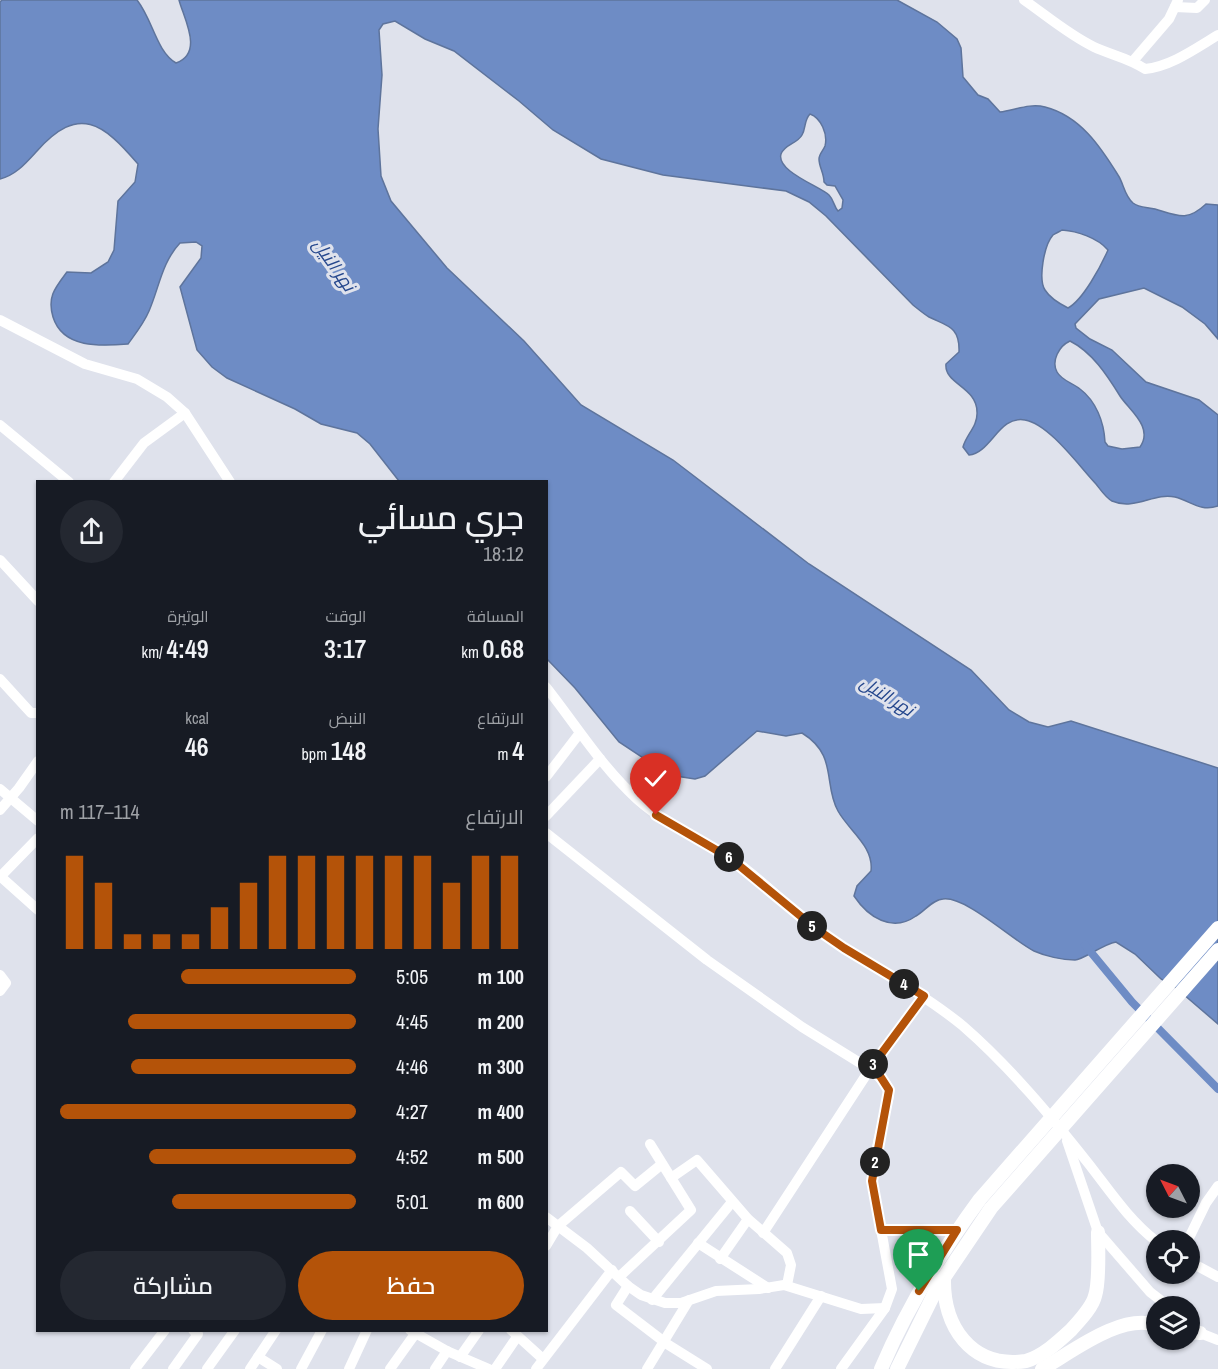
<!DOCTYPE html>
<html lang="ar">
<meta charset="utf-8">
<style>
body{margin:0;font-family:"Archivo Narrow",Cairo,sans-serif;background:#242831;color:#f1f3f6;direction:rtl;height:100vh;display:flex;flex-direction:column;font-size:22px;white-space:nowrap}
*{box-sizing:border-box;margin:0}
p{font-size:20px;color:#9ea1a6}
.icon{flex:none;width:33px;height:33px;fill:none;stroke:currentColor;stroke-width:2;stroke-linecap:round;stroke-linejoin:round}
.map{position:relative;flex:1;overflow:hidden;direction:ltr}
.side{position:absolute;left:36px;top:480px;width:512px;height:852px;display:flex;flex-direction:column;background:#171b24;border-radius:0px;box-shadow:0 2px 4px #0004;direction:rtl}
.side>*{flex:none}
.needle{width:39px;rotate:312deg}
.controls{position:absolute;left:1146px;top:1164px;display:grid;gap:12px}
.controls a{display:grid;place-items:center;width:54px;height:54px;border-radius:50%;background:#171b24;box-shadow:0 2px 4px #0004;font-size:30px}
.pin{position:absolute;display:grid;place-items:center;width:51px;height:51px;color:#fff;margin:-62px -26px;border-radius:50% 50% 50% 0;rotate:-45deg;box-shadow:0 0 6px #0007}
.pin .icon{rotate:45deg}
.km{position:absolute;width:30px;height:30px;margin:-15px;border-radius:50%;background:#222;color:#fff;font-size:16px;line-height:30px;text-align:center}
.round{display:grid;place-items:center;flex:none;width:63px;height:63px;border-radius:32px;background:#242831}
.summary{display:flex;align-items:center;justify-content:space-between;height:102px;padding:0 24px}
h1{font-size:33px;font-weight:600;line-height:45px}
.metrics{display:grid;grid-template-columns:repeat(3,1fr);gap:9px;height:102px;padding:6px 24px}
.metrics div{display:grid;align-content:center}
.metrics b{font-size:26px;font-weight:600}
.metrics small{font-size:16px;font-weight:400}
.metrics p{font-size:16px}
.chart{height:168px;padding:12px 24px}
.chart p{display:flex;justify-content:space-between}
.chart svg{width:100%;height:108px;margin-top:6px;stroke:#b45309;stroke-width:6}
.action{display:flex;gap:12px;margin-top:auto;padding:12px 24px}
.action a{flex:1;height:69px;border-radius:36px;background:#b45309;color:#fff;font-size:24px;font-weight:600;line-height:69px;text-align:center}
.action a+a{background:#242831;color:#f1f3f6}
ul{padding:0 24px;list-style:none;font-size:20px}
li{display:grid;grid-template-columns:96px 72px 1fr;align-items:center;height:45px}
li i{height:15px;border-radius:8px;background:#b45309}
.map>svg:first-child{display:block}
.water{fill:#6e8cc5;stroke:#5e749c;stroke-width:1.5;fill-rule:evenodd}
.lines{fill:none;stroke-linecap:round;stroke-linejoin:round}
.canal{stroke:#6e8cc5;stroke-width:8}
.minor{stroke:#fff;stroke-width:10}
.major{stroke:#fff;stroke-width:14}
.route-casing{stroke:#fff;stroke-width:12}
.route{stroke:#b45309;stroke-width:8}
.labels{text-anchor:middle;stroke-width:6;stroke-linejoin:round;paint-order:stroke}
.water-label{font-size:18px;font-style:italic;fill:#25478d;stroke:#dfe2ec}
</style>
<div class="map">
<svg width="1218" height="1369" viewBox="0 0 1218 1369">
<rect width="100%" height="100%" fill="#dfe2ec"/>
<path class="water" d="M2,0H137C153,20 156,51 176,63C204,53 184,19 179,0H897L937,22L957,39L961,48L963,77L978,95L988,99L1000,112C1015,110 1030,103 1045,107C1080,116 1100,146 1118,175C1124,184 1124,195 1133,203C1139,208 1148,207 1155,209C1178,216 1187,222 1206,204L1218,205V339L1205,324L1182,307L1144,288L1099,299L1075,324L1076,328L1090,339L1112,350L1146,382L1199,400L1218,415V506C1200,512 1191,501 1175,497C1154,492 1135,511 1112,501C1106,498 1100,489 1096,484C1079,466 1049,424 1025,420C999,415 991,453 969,455L963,447C966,435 978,426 977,412C977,387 944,384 946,364L959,352C960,326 947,326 929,317C924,314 918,309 913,305L826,216L809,202L786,191L663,175L601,159L553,130L519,101L454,51L425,39L395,21L383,24L379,30L382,75L378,129L381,176L391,201L447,268L524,341L581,405L673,460L809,564L971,670L1009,710L1029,722L1048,727L1071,721L1218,768V1024L1176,988L1161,979L1135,954L1116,942C1103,944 1083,960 1075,960C1062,960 1045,956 1034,951C1012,940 966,896 943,899C932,900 925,911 916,916C892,933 868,917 854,896L857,886L871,871C874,846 849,831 838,811C823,784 838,755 802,733L786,736L757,731L705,776L695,779L669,775L619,742L575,688L546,658V482L399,481L370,444L357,433L321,424L295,409L227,378L212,367L197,350L180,287L201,258L202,246L196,242L180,243C162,262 159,288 149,311C144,323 136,333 128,344C101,346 63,349 53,317C47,297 55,288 67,272L91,273L108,262L114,250L118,201L135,182L138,164C103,123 79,104 37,151C26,163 16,175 0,179V2ZM810,114C821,118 828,134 825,146C823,151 819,154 819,159C819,167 824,173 824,182L827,185L835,186L843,200L842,208L838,211C834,207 834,200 829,195C819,186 776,171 781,154C785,144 797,144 802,135C806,128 804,120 810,114ZM1062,230C1077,231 1098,238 1108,250C1101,266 1083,300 1068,308C1060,304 1050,298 1045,290C1038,279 1044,245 1053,235C1056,233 1059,232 1062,230ZM1070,341C1092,352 1107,375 1120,396C1129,410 1154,427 1140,447L1122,449L1108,446L1105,442C1104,422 1096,401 1080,389C1073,383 1062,381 1057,372C1051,361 1059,346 1070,341Z"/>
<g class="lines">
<path class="canal" d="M1085,945L1132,1002L1218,1089"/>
<g class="minor">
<path d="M1024,0C1047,16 1069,35 1094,47C1111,55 1129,58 1145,69C1172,66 1196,48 1218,35"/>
<path d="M1175,7L1197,8L1205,0"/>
<path d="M1133,61L1169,19L1178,0"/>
<path d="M0,320L85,364L137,379L167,397L185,413L230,482"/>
<path d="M0,425L69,482"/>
<path d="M114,482L144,443L185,413"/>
<path d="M0,560L38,601"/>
<path d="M0,679L31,713H38"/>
<path d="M546,687C576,725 601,766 637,799C665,824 698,838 729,857C761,877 786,907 816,929C864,964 917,988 963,1026C1009,1066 1050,1115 1088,1163C1110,1191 1128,1219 1156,1241"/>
<path d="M546,777L579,734"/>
<path d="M0,789L38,821"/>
<path d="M0,810L19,788L38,761"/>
<path d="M546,816L600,759"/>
<path d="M546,833L707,960L802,1027L873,1071L886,1084L889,1096L878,1142L872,1181L892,1289L885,1308L841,1369"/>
<path d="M0,877L38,838"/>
<path d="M1,877L38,910"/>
<path d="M0,975L6,983L0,991"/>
<path d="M1067,1141L1098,1232L1150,1292L1168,1306"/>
<path d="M671,1178L697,1160L748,1219L787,1253L791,1265L787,1285"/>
<path d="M630,1211L659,1242"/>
<path d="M546,1217L587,1248L628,1286L641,1295L665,1303H681L716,1291L759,1289L784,1285L861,1309L885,1308"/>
<path d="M881,1230H957"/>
<path d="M763,1233L870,1069L924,996"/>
<path d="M1188,1240L1206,1203L1218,1186"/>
<path d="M698,1243L768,1288"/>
<path d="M546,1246L558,1226L621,1172L635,1186L662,1164"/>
<path d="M720,1259L748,1219"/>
<path d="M1190,1262L1218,1277"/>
<path d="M619,1277L691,1210L650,1144"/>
<path d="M628,1286L616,1305L667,1344L707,1369"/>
<path d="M652,1300L732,1202"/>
<path d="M1190,1324L1200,1333L1218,1340"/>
<path d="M410,1330L447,1351L489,1369"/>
<path d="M511,1330L543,1359"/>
<path d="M258,1357L277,1369"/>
<path d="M460,1357L479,1330"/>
<path d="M135,1369L165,1330"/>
<path d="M173,1369L198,1334L193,1330"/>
<path d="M207,1369L235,1330"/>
<path d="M250,1369L276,1330"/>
<path d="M301,1369L322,1330"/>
<path d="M349,1369L367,1330"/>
<path d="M390,1369L415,1334"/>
<path d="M435,1369L447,1351"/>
<path d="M495,1369L517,1337"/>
<path d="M536,1369L612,1270"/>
<path d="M647,1369L689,1300"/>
<path d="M775,1369L821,1296"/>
</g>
<g class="major">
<path d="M944,1278C943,1325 970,1369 1026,1361C1043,1356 1058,1342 1071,1330C1079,1321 1092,1308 1095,1296C1100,1281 1098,1249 1098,1232"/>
<path d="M1190,1332L1200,1333"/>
<path d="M881,1369C907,1308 941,1252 980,1199L1218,928"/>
<path d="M897,1369L937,1288L991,1208L1218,950"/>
<path d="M1042,1369C1072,1352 1121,1313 1156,1325"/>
</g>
</g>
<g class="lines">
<g class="route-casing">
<path id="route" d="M656,815L730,858L815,928L844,948L924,996L870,1069L880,1076L889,1090L872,1181L881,1230H957L919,1291"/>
</g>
<use href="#route" class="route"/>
</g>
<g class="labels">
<g class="water-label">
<text transform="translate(334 265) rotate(55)" y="6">نهر النيل</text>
<text transform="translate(887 696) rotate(32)" y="6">نهر النيل</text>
</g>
</g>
</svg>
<div class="controls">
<a><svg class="needle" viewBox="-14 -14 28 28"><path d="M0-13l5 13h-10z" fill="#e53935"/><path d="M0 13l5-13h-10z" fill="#9ea1a6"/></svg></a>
<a><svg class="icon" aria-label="locate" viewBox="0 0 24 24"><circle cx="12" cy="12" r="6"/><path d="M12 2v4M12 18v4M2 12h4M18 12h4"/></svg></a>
<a><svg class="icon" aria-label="layers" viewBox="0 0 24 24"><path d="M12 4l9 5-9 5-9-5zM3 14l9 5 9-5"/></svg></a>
</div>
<div class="pin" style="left:919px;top:1291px;background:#1e9e55"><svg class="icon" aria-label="arrive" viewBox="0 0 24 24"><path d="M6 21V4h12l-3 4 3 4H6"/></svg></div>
<div class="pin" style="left:656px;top:815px;background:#d93025"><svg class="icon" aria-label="check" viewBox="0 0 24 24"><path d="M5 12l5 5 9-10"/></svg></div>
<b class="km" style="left:875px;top:1162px">2</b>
<b class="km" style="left:873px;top:1064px">3</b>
<b class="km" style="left:904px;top:984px">4</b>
<b class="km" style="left:812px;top:926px">5</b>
<b class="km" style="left:729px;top:857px">6</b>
<section class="side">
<div class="summary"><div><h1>جري مسائي</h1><p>18:12</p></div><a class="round"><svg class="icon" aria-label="share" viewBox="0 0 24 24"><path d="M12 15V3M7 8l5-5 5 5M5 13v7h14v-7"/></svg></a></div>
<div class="metrics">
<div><p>المسافة</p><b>0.68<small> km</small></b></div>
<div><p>الوقت</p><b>3:17</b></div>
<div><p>الوتيرة</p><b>4:49<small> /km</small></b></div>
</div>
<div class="metrics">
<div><p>الارتفاع</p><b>4<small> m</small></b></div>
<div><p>النبض</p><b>148<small> bpm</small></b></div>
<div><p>kcal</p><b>46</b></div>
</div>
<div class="chart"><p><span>الارتفاع</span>114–117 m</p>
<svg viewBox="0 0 160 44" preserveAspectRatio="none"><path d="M5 44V6M15 44V17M25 44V38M35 44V38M45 44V38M55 44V27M65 44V17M75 44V6M85 44V6M95 44V6M105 44V6M115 44V6M125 44V6M135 44V17M145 44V6M155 44V6"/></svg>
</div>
<ul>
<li><b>100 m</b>5:05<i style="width:59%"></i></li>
<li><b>200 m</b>4:45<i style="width:77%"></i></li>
<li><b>300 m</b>4:46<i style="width:76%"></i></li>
<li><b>400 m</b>4:27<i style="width:100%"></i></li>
<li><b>500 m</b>4:52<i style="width:70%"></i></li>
<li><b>600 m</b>5:01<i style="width:62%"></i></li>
</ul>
<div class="action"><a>حفظ</a><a>مشاركة</a></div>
</section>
</div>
